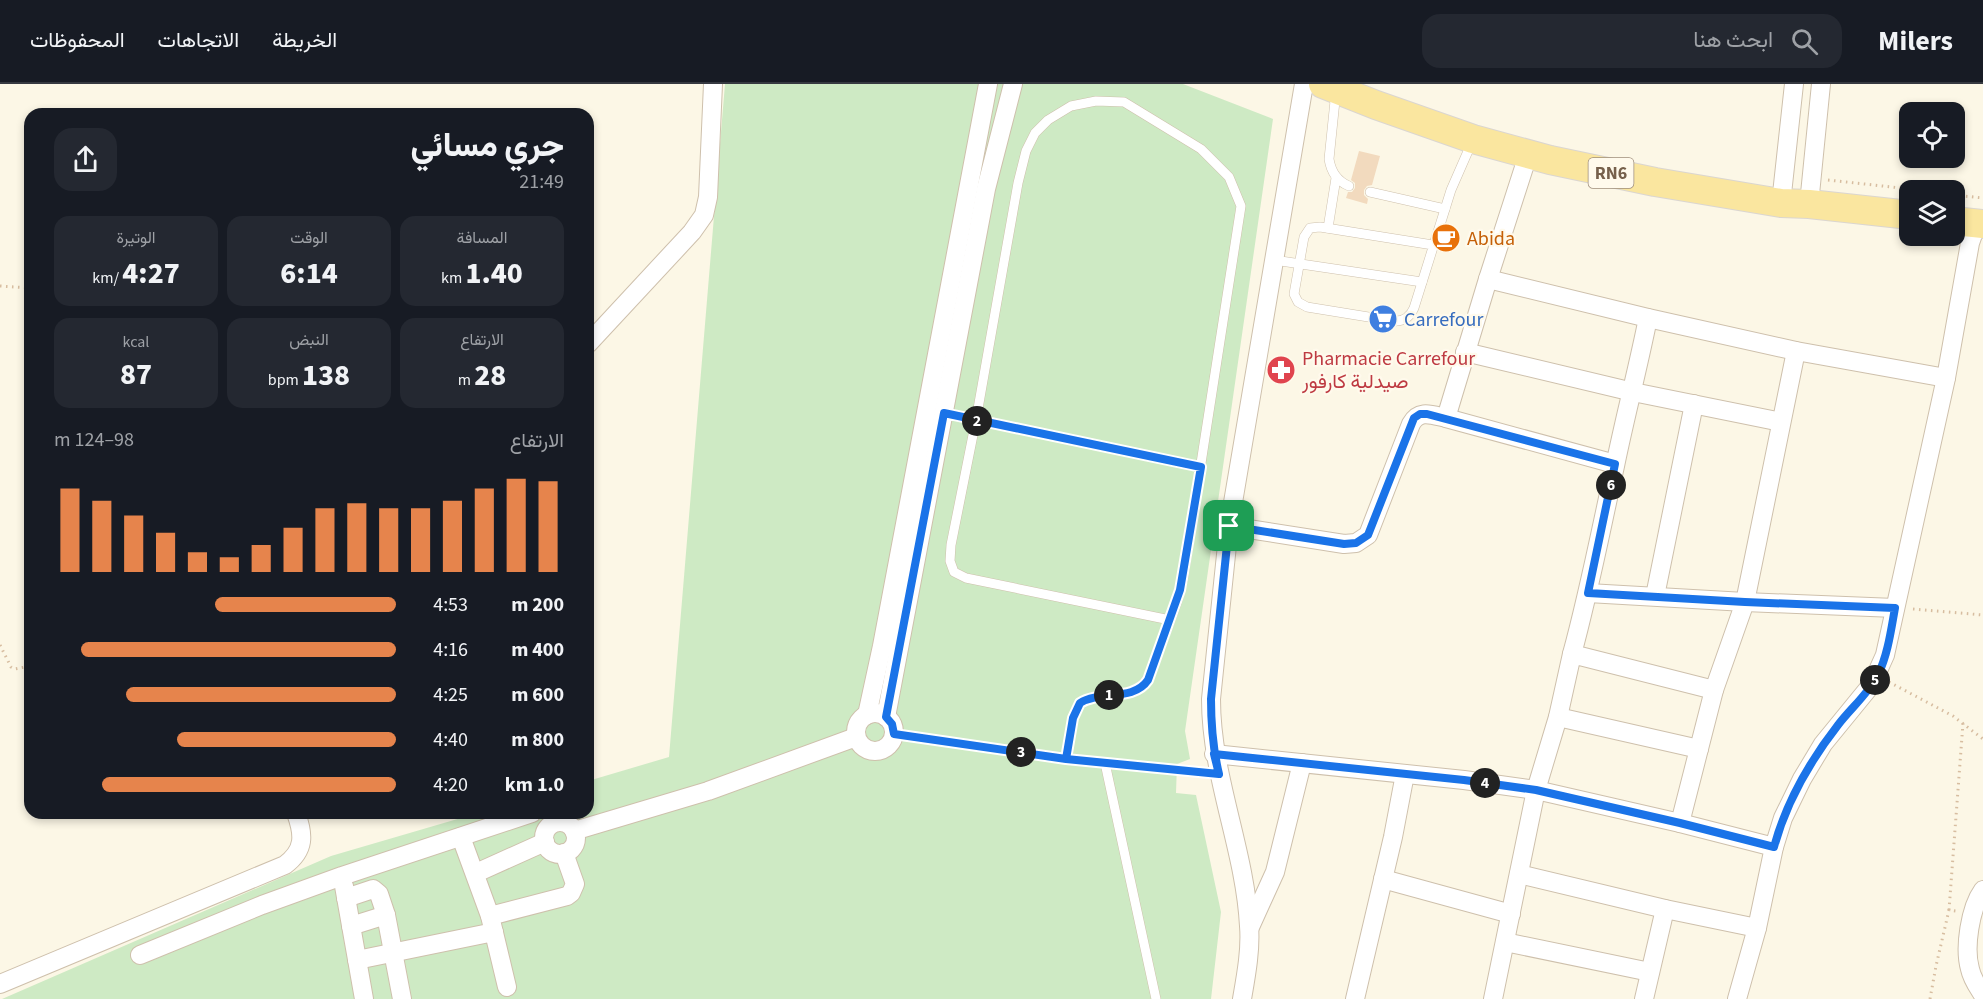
<!DOCTYPE html>
<html lang="ar">
<meta charset="utf-8">
<style>
body{margin:0;font-family:"Source Sans 3",Vazirmatn,sans-serif;background:#242831;color:#f1f3f6;direction:rtl;height:100vh;display:flex;flex-direction:column;font-size:22px;white-space:nowrap}
*{box-sizing:border-box;margin:0}
p{font-size:20px;color:#9ea1a6}
.icon{flex:none;width:33px;height:33px;fill:none;stroke:currentColor;stroke-width:2;stroke-linecap:round;stroke-linejoin:round}
.map{position:relative;flex:1;overflow:hidden;direction:ltr}
.details{position:absolute;left:24px;top:24px;width:570px;height:711px;display:flex;flex-direction:column;background:#171b24;border-radius:18px;box-shadow:0 3px 9px #0003;direction:rtl}
.details>*{flex:none}
.buttons{position:absolute;left:1899px;top:18px;display:grid;gap:12px}
.buttons a{display:grid;place-items:center;width:66px;height:66px;border-radius:12px;background:#171b24;box-shadow:0 3px 9px #0003;font-size:30px}
.pin{position:absolute;display:grid;place-items:center;width:51px;height:51px;color:#fff;margin:-26px;border-radius:12px;box-shadow:0 3px 9px #0006}
.km{position:absolute;width:30px;height:30px;margin:-15px;border-radius:50%;background:#222;color:#fff;font-size:16px;line-height:30px;text-align:center}
.round{display:grid;place-items:center;flex:none;width:63px;height:63px;border-radius:18px;background:#242831}
.overview{display:flex;align-items:center;justify-content:space-between;height:102px;padding:0 30px}
h1{font-size:33px;font-weight:800;line-height:45px}
.metrics{display:grid;grid-template-columns:repeat(3,1fr);gap:9px;height:102px;padding:6px 30px}
.metrics div{display:grid;align-content:center;border-radius:15px;background:#242831;text-align:center}
.metrics b{font-size:30px;font-weight:800}
.metrics small{font-size:16px;font-weight:400}
.metrics p{font-size:16px}
.chart{height:168px;padding:12px 30px}
.chart p{display:flex;justify-content:space-between}
.chart svg{width:100%;height:108px;margin-top:6px;stroke:#e6844c;stroke-width:6}
ul{padding:0 30px;list-style:none;font-size:20px}
li{display:grid;grid-template-columns:96px 72px 1fr;align-items:center;height:45px}
li i{height:15px;border-radius:8px;background:#e6844c}
header{display:flex;align-items:center;gap:36px;box-sizing:border-box;height:84px;padding:0 30px;background:#171b24;border-bottom:2px solid #363941}
header strong{font-size:28px}
nav{display:flex;gap:33px;margin-inline-start:auto;font-size:21px}
.search{width:420px;height:54px;background:#242831;display:flex;align-items:center;gap:15px;box-sizing:border-box;padding:0 21px;border-radius:18px;color:#9ea1a6;font-size:22px}
.map>svg:first-child{display:block}
.green{fill:#ceeac4}
.building{fill:#f2dabe}
.lines{fill:none;stroke-linecap:round;stroke-linejoin:round}
.service-casing{stroke:#cec0ac;stroke-width:10}
.minor-casing{stroke:#cec0ac;stroke-width:20}
.primary-casing{stroke:#dbd6d0;stroke-width:30}
.path{stroke:#d7bda0;stroke-width:3;stroke-dasharray:1.5 4.5;stroke-linecap:butt}
.service{stroke:#fff;stroke-width:9}
.minor{stroke:#fff;stroke-width:18}
.primary{stroke:#fae69f;stroke-width:28}
.route-casing{stroke:#fff;stroke-width:12}
.route{stroke:#1a73e8;stroke-width:8}
.labels{text-anchor:middle;stroke-width:4.5;stroke-linejoin:round;paint-order:stroke}
.shield{fill:#fffaec;stroke:#9f8e7b;stroke-width:1.5}
.shield-label{font-size:18px;font-weight:bold;fill:#76604b}
.food-label{font-size:20px;fill:#c56008;stroke:#fffaec;text-anchor:start}
.shop-label{font-size:20px;fill:#366cbe;stroke:#fffaec;text-anchor:start}
.health-label{font-size:20px;fill:#be3a42;stroke:#fffaec;text-anchor:start}
</style>
<header>
<strong>Milers</strong>
<div class="search"><svg class="icon" aria-label="search" viewBox="0 0 24 24"><circle cx="10" cy="10" r="6"/><path d="M15 15l6 6"/></svg>ابحث هنا</div>
<nav><a>الخريطة</a><a>الاتجاهات</a><a>المحفوظات</a></nav>
</header>
<div class="map">
<svg width="1983" height="915" viewBox="0 0 1983 915">
<rect width="100%" height="100%" fill="#fcf7e6"/>
<path class="green" d="M725,0H1183L1273,35L1185,647L1190,675L1177,680L1176,709L1196,711L1221,828L1211,915H2L331,772L478,729H588V697L669,673Z"/>
<path class="building" d="M1359,67L1380,72L1372,101L1367,102L1364,106V111L1368,115L1367,120L1346,114L1348,108H1352L1355,104V99L1351,96Z"/>
<g class="lines">
<g class="service-casing">
<g id="service">
<path d="M1336,7L1329,75C1331,88 1337,97 1349,102"/>
<path d="M1370,108L1445,125"/>
<path d="M1328,144L1336,94"/>
<path d="M1433,161L1320,143L1310,144L1304,153L1294,210L1298,218L1307,223L1393,237C1403,238 1410,233 1414,224L1451,106L1472,58"/>
<path d="M1274,176L1422,198"/>
<path d="M940,328L1201,383"/>
<path d="M894,650L1066,675L1219,690"/>
<path d="M1066,675L1073,634L1080,619C1102,605 1138,619 1150,590L1177,518L1183,495L1241,122L1229,93L1201,65L1124,18L1096,17L1071,22L1048,36L1035,49L1026,67L1018,99L976,336L951,461L950,477L954,488L966,494L1170,536"/>
<path d="M1105,679L1156,915"/>
</g>
</g>
<g class="minor-casing">
<g id="minor">
<path d="M1781,119L1794,0"/>
<path d="M1809,120L1821,0"/>
<path d="M1488,195L1648,234L1796,267L1946,294"/>
<path d="M588,260L692,148L704,131L708,113L713,0"/>
<path d="M1465,268L1633,308L1781,338"/>
<path d="M1446,334L1488,195L1528,71"/>
<path d="M1229,442L1344,460L1356,459L1368,451L1411,340C1419,325 1432,331 1446,334L1615,380"/>
<path d="M1588,509L1745,518L1895,524"/>
<path d="M1655,512L1694,320"/>
<path d="M1572,570C1589,508 1601,445 1615,382C1625,333 1638,284 1648,234"/>
<circle cx="875" cy="648" r="19"/>
<path d="M867,631L882,562L988,0"/>
<path d="M886,633L986,105L1013,0"/>
<path d="M1558,633L1699,665"/>
<path d="M1214,670L1464,696L1536,706L1680,739L1774,763"/>
<circle cx="560" cy="754" r="16"/>
<path d="M1680,739L1714,606L1745,518L1796,267"/>
<path d="M574,747L708,707L856,653"/>
<path d="M461,753L490,832L507,903"/>
<path d="M476,789L545,758"/>
<path d="M1519,790L1665,825L1757,844"/>
<path d="M1383,795L1511,830"/>
<path d="M344,802L364,915"/>
<path d="M1983,806C1970,824 1964,864 1970,885C1972,895 1978,903 1983,911"/>
<path d="M346,814L373,805L379,810L386,831L402,915"/>
<path d="M490,832L567,812L571,809L575,800L564,769"/>
<path d="M351,842L386,831"/>
<path d="M1250,843L1275,788L1302,679"/>
<path d="M1505,858L1650,888"/>
<path d="M140,871L262,821L342,792L532,729"/>
<path d="M357,876L494,848"/>
<path d="M0,900L285,781C305,766 304,751 296,729"/>
<path d="M1242,915C1246,892 1251,865 1249,842C1245,765 1211,693 1211,615L1229,442L1304,0"/>
<path d="M1355,915L1393,753L1405,690"/>
<path d="M1493,915L1536,706L1558,633L1572,570L1714,606"/>
<path d="M1644,915L1665,825"/>
<path d="M1737,915L1757,844L1774,763L1783,734L1802,695L1823,660L1872,600L1885,571L1946,294L1970,159L1977,139"/>
</g>
</g>
<g class="primary-casing">
<g id="primary">
<path d="M1323,0L1376,21L1473,55L1550,76L1655,98L1781,119L1809,120L1910,131"/>
<path d="M1954,137L1983,140"/>
</g>
</g>
<g class="path">
<path d="M1828,96L1919,106"/>
<path d="M1954,111L1983,114"/>
<path d="M1915,154L1941,156"/>
<path d="M0,202L30,204"/>
<path d="M1913,525L1983,531"/>
<path d="M0,561L11,583L15,585L30,582"/>
<path d="M1889,598L1953,632L1983,655"/>
<path d="M1949,826L1963,639"/>
<path d="M1930,915L1936,882L1949,826L1956,827"/>
</g>
<use href="#service" class="service"/>
<use href="#minor" class="minor"/>
<use href="#primary" class="primary"/>
</g>
<g class="lines">
<g class="route-casing">
<path id="route" d="M1229,442L1211,615C1211,641 1213,665 1219,690L1066,675L1073,634L1080,619C1100,606 1133,618 1148,596L1180,506L1201,383L944,329L886,633L892,640L894,650L1066,675L1219,690L1214,670L1464,696L1536,706L1680,739L1774,763C1786,719 1810,677 1838,641C1851,624 1868,610 1878,591C1888,570 1891,546 1895,524L1745,518L1588,509L1615,380L1427,330H1420L1414,334L1368,451L1356,459L1344,460L1229,442"/>
</g>
<use href="#route" class="route"/>
</g>
<defs>
<g id="cafe-disc" transform="scale(1.5)"><circle r="9.5" fill="#e8710a" stroke="#fffaec"/><path d="M-5.5-4.5H6V0H3Q3 3.5 0 3.5H-2.5Q-5.5 3.5-5.5 0ZM3-3.2v2h1.7v-2ZM-6 4.5H4V6H-6Z" fill="#fff"/></g>
<g id="supermarket-disc" transform="scale(1.5)"><circle r="9.5" fill="#3f7fe0" stroke="#fffaec"/><path d="M-6-5.5h2.5l.6 2H6L4.5 2H-2.5L-4.4-4H-6ZM-1.5 3.2a1.3 1.3 0 1 0 .1 0ZM3 3.2a1.3 1.3 0 1 0 .1 0Z" fill="#fff"/></g>
<g id="pharmacy-disc" transform="scale(1.5)"><circle r="9.5" fill="#e0444e" stroke="#fffaec"/><path d="M-2-6h4v4h4v4h-4v4h-4v-4h-4v-4h4Z" fill="#fff"/></g>
</defs>
<g fill-rule="evenodd">
<use href="#cafe-disc" x="1446" y="154"/>
<use href="#supermarket-disc" x="1383" y="235"/>
<use href="#pharmacy-disc" x="1281" y="286"/>
</g>
<g class="labels">
<rect class="shield" x="1588.5" y="74" width="45" height="30" rx="4.5"/>
<g class="shield-label">
<text x="1611" y="95">RN6</text>
</g>
<g class="food-label">
<text x="1467" y="161">Abida</text>
</g>
<g class="shop-label">
<text x="1404" y="242">Carrefour</text>
</g>
<g class="health-label">
<text x="1302" y="281">Pharmacie Carrefour<tspan x="1302" dy="23">صيدلية كارفور</tspan></text>
</g>
</g>
</svg>
<div class="buttons">
<a><svg class="icon" aria-label="locate" viewBox="0 0 24 24"><circle cx="12" cy="12" r="6"/><path d="M12 2v4M12 18v4M2 12h4M18 12h4"/></svg></a>
<a><svg class="icon" aria-label="layers" viewBox="0 0 24 24"><path d="M12 4l9 5-9 5-9-5zM3 14l9 5 9-5"/></svg></a>
</div>
<div class="pin" style="left:1229px;top:442px;background:#1e9e55"><svg class="icon" aria-label="arrive" viewBox="0 0 24 24"><path d="M6 21V4h12l-3 4 3 4H6"/></svg></div>
<b class="km" style="left:1109px;top:611px">1</b>
<b class="km" style="left:977px;top:337px">2</b>
<b class="km" style="left:1021px;top:668px">3</b>
<b class="km" style="left:1485px;top:699px">4</b>
<b class="km" style="left:1875px;top:596px">5</b>
<b class="km" style="left:1611px;top:401px">6</b>
<section class="details">
<div class="overview"><div><h1>جري مسائي</h1><p>21:49</p></div><a class="round"><svg class="icon" aria-label="share" viewBox="0 0 24 24"><path d="M12 15V3M7 8l5-5 5 5M5 13v7h14v-7"/></svg></a></div>
<div class="metrics">
<div><p>المسافة</p><b>1.40<small> km</small></b></div>
<div><p>الوقت</p><b>6:14</b></div>
<div><p>الوتيرة</p><b>4:27<small> /km</small></b></div>
</div>
<div class="metrics">
<div><p>الارتفاع</p><b>28<small> m</small></b></div>
<div><p>النبض</p><b>138<small> bpm</small></b></div>
<div><p>kcal</p><b>87</b></div>
</div>
<div class="chart"><p><span>الارتفاع</span>98–124 m</p>
<svg viewBox="0 0 160 44" preserveAspectRatio="none"><path d="M5 44V10M15 44V15M25 44V21M35 44V28M45 44V36M55 44V38M65 44V33M75 44V26M85 44V18M95 44V16M105 44V18M115 44V18M125 44V15M135 44V10M145 44V6M155 44V7"/></svg>
</div>
<ul>
<li><b>200 m</b>4:53<i style="width:53%"></i></li>
<li><b>400 m</b>4:16<i style="width:92%"></i></li>
<li><b>600 m</b>4:25<i style="width:79%"></i></li>
<li><b>800 m</b>4:40<i style="width:64%"></i></li>
<li><b>1.0 km</b>4:20<i style="width:86%"></i></li>
</ul>
</section>
</div>
